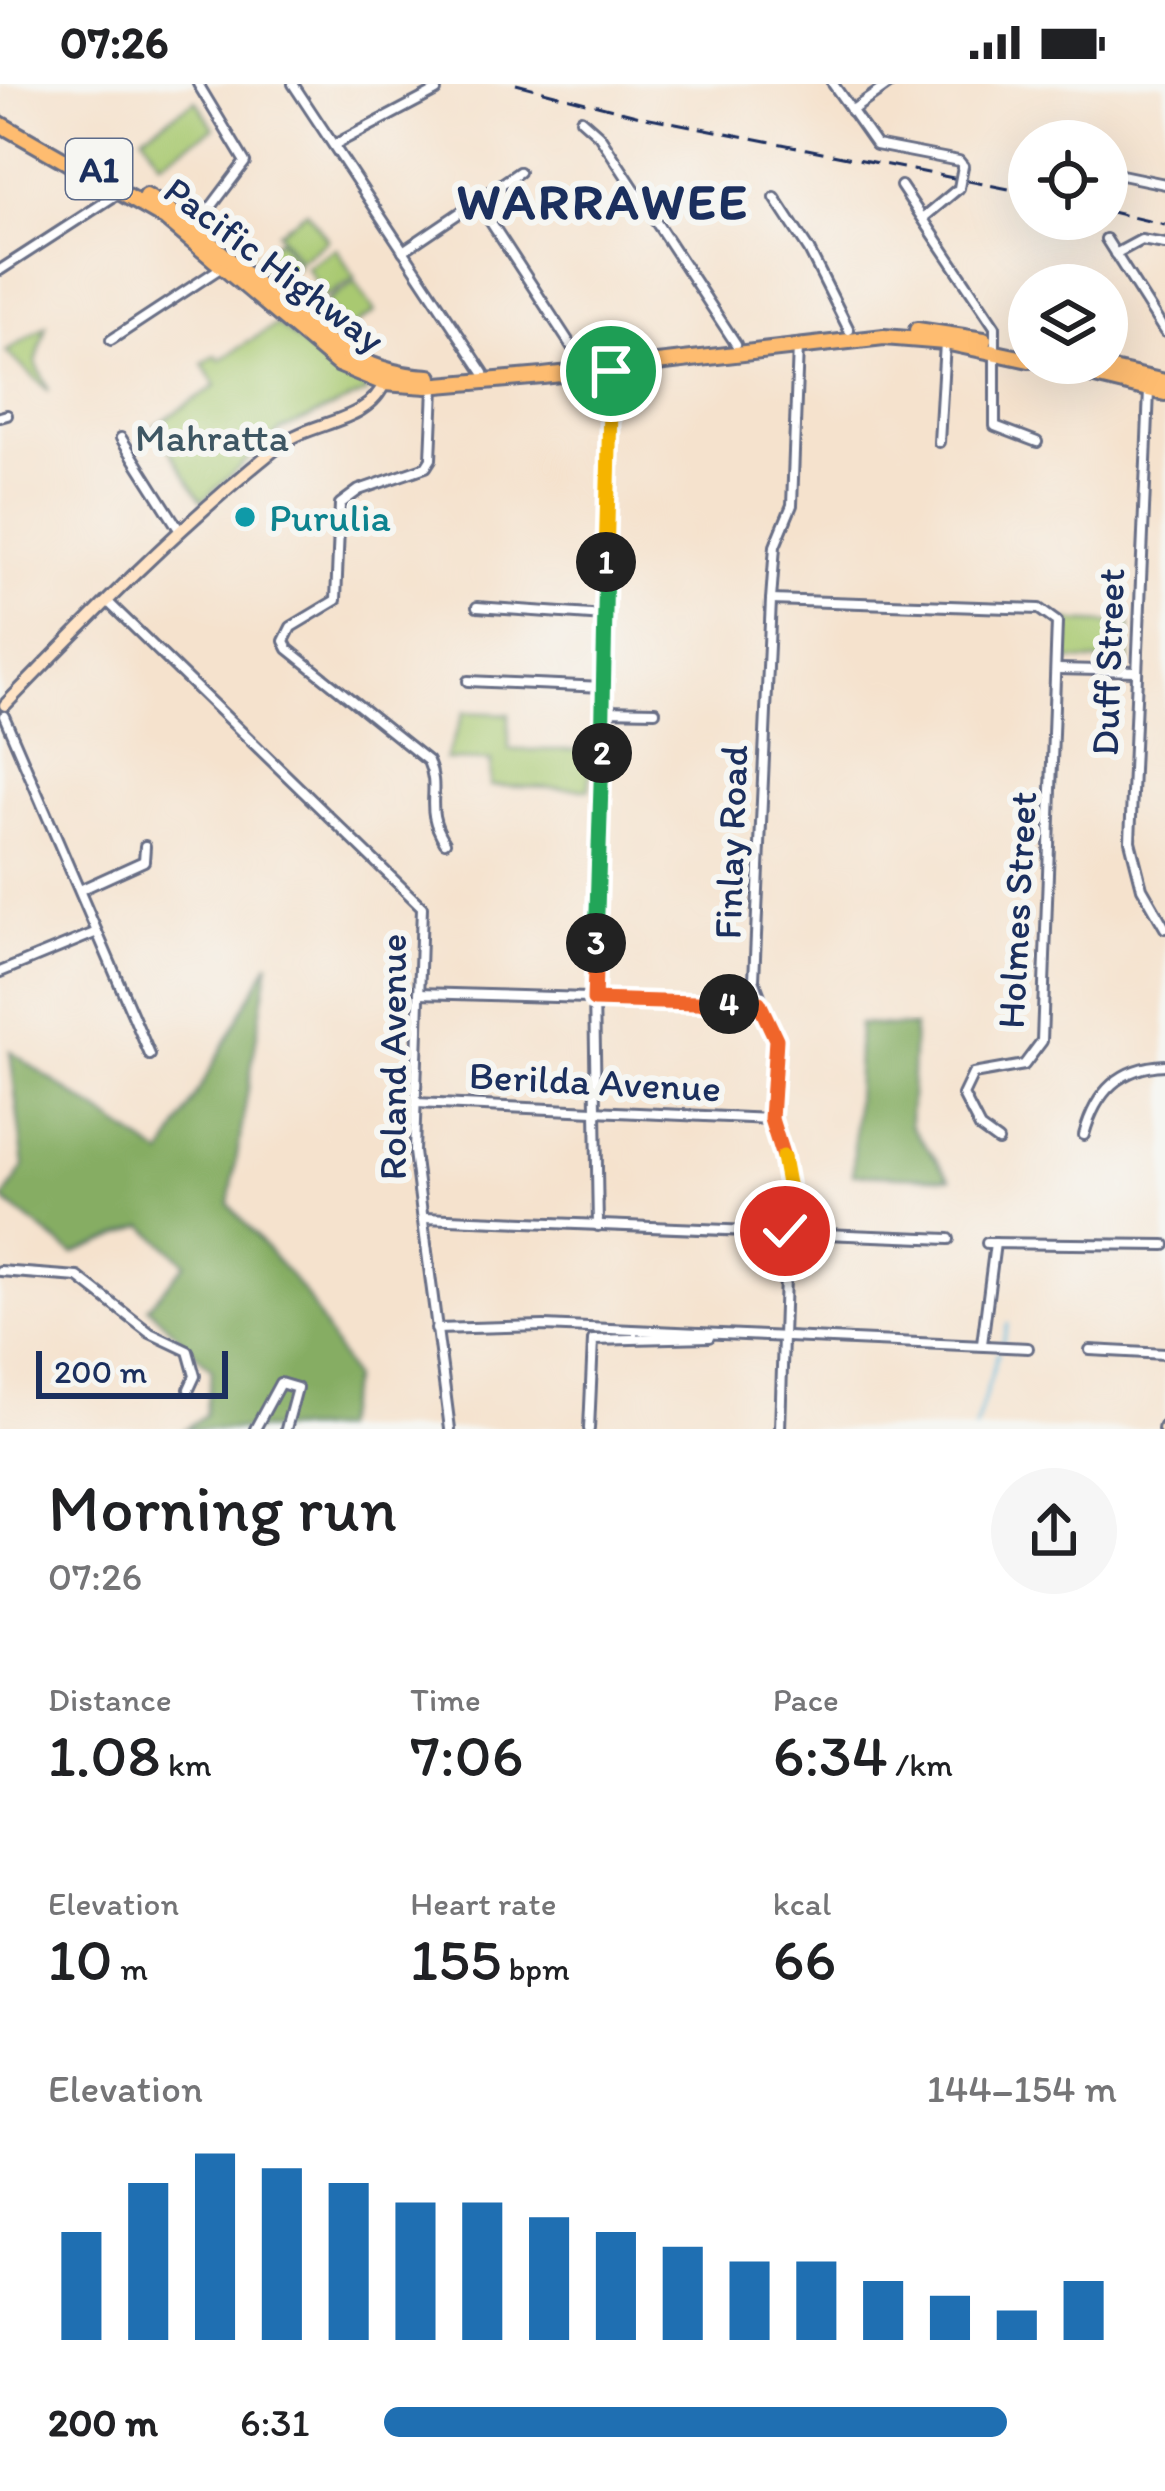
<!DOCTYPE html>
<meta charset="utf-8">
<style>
body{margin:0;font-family:Itim,sans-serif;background:#f6f6f6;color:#202124;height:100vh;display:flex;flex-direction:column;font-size:45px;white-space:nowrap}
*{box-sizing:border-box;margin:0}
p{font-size:39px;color:#757577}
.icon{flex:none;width:66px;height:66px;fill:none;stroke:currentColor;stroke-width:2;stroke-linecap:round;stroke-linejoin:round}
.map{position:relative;height:1345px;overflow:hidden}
.side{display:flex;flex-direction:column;background:#fff;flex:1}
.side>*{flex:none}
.controls{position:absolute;left:1008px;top:36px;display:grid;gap:24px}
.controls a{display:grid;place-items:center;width:120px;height:120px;border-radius:50%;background:#fff;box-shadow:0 12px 48px #0002;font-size:60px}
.scale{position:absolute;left:36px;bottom:30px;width:192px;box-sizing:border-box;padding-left:12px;border:6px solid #1b2f5e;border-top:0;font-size:33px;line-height:42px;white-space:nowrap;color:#1b2f5e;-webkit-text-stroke:9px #f6f6f2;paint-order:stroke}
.pin{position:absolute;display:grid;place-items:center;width:102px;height:102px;color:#fff;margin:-51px;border:6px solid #fff;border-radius:50%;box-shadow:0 3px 12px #0007}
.km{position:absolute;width:60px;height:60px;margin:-30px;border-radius:50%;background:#222;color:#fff;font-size:33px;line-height:60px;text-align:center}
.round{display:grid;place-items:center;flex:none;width:126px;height:126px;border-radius:63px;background:#f6f6f6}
.headline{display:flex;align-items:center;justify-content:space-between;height:204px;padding:0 48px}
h1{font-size:66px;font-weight:600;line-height:90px}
.stats{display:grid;grid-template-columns:repeat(3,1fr);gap:18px;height:204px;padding:12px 48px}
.stats div{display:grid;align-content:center}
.stats b{font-size:60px;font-weight:600}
.stats small{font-size:33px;font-weight:400}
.stats p{font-size:33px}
.chart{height:336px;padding:24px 48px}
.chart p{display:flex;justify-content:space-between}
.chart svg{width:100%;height:216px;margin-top:12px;stroke:#1f6fb2;stroke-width:6}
ul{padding:0 48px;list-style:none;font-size:39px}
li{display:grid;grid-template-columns:192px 144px 1fr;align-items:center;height:90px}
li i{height:30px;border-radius:15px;background:#1f6fb2}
.status{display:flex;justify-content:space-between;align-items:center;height:84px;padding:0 60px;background:#fff;direction:ltr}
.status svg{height:33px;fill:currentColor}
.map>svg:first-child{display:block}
.green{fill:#a9c971;stroke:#627c68;stroke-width:3}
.forest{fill:#86ad63;stroke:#506e60;stroke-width:3}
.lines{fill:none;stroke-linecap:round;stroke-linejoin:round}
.stream{stroke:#5cb5d9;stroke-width:3}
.minor-casing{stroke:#676e85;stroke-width:14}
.secondary-casing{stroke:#676e85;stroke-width:16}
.trunk-casing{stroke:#676e85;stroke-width:20}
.minor{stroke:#fff;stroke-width:8}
.secondary{stroke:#ffe4c6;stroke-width:10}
.trunk{stroke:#febc70;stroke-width:14}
.rail{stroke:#1b2f5e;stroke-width:3;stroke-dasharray:18 9;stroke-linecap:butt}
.minor-bridge-casing{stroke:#676e85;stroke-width:14;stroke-linecap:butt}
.minor-bridge{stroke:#fff;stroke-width:8}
.split-1-casing{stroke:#fff;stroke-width:24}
.split-2-casing{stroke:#fff;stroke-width:24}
.split-3-casing{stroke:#fff;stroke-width:24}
.split-4-casing{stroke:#fff;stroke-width:24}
.split-5-casing{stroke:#fff;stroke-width:24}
.split-6-casing{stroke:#fff;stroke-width:24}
.split-1{stroke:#f5b400;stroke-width:15}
.split-2{stroke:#22a559;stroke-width:15}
.split-3{stroke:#22a559;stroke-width:15}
.split-4{stroke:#f0652b;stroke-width:15}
.split-5{stroke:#f0652b;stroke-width:15}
.split-6{stroke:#f5b400;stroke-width:15}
.culture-dot{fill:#0f9aa8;stroke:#f6f6f2;stroke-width:4.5}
.labels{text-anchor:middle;stroke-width:12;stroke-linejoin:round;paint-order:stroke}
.shield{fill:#f6f6f2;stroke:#5d6b8a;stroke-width:3}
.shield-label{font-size:36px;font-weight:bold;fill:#1b2f5e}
.street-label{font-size:39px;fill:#1b2f5e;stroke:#f6f6f2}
.park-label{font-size:39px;fill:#3e5663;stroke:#f6f6f2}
.culture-label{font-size:39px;fill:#0d838f;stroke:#f6f6f2;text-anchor:start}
.district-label{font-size:51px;font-weight:bold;letter-spacing:3px;fill:#1b2f5e;stroke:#f6f6f2}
</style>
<div class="status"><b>07:26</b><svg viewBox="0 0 49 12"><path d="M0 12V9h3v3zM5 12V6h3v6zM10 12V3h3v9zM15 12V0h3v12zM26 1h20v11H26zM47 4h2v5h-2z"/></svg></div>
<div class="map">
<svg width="1165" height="1345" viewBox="0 0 1165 1345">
<rect width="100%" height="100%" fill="#f6f6f2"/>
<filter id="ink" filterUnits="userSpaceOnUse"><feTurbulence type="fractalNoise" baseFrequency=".00833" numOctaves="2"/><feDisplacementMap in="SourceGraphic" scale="24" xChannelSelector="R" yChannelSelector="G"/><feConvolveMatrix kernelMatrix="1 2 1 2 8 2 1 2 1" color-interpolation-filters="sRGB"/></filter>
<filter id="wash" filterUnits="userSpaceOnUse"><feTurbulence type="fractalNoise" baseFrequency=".004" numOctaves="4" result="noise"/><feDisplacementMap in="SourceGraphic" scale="48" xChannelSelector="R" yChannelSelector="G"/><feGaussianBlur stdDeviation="2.7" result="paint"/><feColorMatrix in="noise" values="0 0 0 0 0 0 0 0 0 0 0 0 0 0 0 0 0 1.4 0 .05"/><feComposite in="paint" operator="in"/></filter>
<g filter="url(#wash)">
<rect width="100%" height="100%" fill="#f5e2cd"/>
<g class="green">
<path d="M196,16L214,44L160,78L143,51Z"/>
<path d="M307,127L328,156L299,177L278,148Z"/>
<path d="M279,155L298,182L274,199L254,174Z"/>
<path d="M336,164L355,194L325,213L306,183Z"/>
<path d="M355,198L375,228L345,247L326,218Z"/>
<path d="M277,240L334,286L364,303L366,309L281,346L202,417L154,342L216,302L203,280L216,271L220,276Z"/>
<path d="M46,242L36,279L49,307L6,268Z"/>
<path d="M1067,537L1130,540L1129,578L1066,576Z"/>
<path d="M464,628L509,630V666H592L589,705L490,702L491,677L445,676Z"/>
</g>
<g class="forest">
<path d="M269,878L229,1120L307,1212L352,1294L339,1345H185L205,1331L212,1286L148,1223L186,1179L144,1142L73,1170L3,1116L24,1083L10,967L163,1072Z"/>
<path d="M859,940L914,943L910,1041L950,1094L853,1090Z"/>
</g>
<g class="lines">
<g class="stream">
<path d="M1002,1259L1008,1240"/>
<path d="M975,1345L998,1269"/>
</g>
</g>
</g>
<g filter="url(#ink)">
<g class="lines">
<g class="minor-casing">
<g id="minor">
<path d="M293,0L484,289"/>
<path d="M833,0L876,61L959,77L963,82"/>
<path d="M851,27L889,0"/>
<path d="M581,35L599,51L736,260"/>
<path d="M334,61L436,7"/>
<path d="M1107,88L1165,100"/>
<path d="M901,102L995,243V342L1037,358"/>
<path d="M775,114L809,166L849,246"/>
<path d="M477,117L519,88"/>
<path d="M923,134L959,104"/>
<path d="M193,147L245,78L198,0"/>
<path d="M1106,155L1165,248"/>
<path d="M403,167L477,117L587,286"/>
<path d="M1115,170L1141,156L1165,160"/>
<path d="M0,186L119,109"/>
<path d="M111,256L222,183"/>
<path d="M434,303L431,375L426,383L359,406L340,420L336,516L291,543L284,557L288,565L428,677C442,709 422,722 445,758"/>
<path d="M1149,307L1130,757L1142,804L1165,844"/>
<path d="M0,333L7,331"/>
<path d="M121,354L180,447"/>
<path d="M939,358L945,259"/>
<path d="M771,516L1039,525L1057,538L1042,957L1024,981L973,990L963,1011L980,1044L998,1057"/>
<path d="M107,517L422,823L414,1068L450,1345"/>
<path d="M477,523L605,532"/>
<path d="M1058,585L1137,587"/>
<path d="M468,597L604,603"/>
<path d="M603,626L655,627"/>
<path d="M4,632L150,971"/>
<path d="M80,806L144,777L145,762"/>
<path d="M0,888L97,848"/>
<path d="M419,909L759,919"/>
<path d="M416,1019L771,1035"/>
<path d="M1084,1051C1096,1007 1120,983 1165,981"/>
<path d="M424,1134L949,1155"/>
<path d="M598,1142L594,909L611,285"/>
<path d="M987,1159L1165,1161"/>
<path d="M0,1187L78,1193L150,1249L188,1267L195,1292L189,1305"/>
<path d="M436,1245L544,1242L1028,1264"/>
<path d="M982,1260L995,1159"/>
<path d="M1090,1266L1165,1270"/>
<path d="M255,1345L280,1299L297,1304L286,1345"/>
<path d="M589,1345L593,1256L709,1253"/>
<path d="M780,1345L788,1100L771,1035L776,955L754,896L771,516L775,462L792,421L798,262"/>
</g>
</g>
<g class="secondary-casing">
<g id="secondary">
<path d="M5,621C92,531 181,440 279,362C312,336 369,340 385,297"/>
<path d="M1164,1345L1165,1342"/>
</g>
</g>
<g class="trunk-casing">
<g id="trunk">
<path d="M0,40L165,134L338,280L384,299L427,302L543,292L884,253L945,258L1029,276"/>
<path d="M146,112C241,165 313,290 430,293"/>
<path d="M917,246L984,256"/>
<path d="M1041,279L1165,309"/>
<path d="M1082,279L1165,298"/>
</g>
</g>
<use href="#minor" class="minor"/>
<use href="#secondary" class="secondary"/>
<use href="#trunk" class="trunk"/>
<g class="rail">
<path d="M516,0L640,32L1029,109"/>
<path d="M1107,127L1165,141"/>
</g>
<g class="minor-bridge-casing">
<path id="minor-bridge" d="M959,104L963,82"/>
</g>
<use href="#minor-bridge" class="minor-bridge"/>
</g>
</g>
<g class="lines" filter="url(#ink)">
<g class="split-1-casing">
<path id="split-1" d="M606,478L611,287"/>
</g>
<g class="split-2-casing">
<path id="split-2" d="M602,669L606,478"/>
</g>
<g class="split-3-casing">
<path id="split-3" d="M596,859L602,669"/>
</g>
<g class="split-4-casing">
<path id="split-4" d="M596,859L594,916L729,920"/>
</g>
<g class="split-5-casing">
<path id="split-5" d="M729,920L759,919L776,955L771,1035L783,1073"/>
</g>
<g class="split-6-casing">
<path id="split-6" d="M783,1073L788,1100L785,1147"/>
</g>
<use href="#split-1" class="split-1"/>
<use href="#split-2" class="split-2"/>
<use href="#split-3" class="split-3"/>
<use href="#split-4" class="split-4"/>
<use href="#split-5" class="split-5"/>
<use href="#split-6" class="split-6"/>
</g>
<circle class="culture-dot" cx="245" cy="433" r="12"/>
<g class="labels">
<rect class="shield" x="66" y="55" width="66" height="60" rx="9"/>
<g class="shield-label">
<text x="99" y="98">A1</text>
</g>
<g class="street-label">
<text transform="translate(275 180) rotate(37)" y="14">Pacific Highway</text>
<text transform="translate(1107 578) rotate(-88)" y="14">Duff Street</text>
<text transform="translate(730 758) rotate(-88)" y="14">Finlay Road</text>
<text transform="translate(1016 826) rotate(-87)" y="14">Holmes Street</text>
<text transform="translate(392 973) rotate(-90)" y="14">Roland Avenue</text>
<text transform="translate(595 997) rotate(3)" y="14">Berilda Avenue</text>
</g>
<g class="park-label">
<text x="212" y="367">Mahratta</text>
</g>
<g class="culture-label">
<text x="269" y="447">Purulia</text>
</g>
<g class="district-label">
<text x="603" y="135">WARRAWEE</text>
</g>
</g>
</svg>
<div class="controls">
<a><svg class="icon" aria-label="locate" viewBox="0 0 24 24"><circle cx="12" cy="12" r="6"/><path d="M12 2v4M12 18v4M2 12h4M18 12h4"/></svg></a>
<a><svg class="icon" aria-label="layers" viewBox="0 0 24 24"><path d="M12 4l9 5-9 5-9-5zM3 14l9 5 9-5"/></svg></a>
</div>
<div class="scale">200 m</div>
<div class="pin" style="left:611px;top:287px;background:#1e9e55"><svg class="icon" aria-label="arrive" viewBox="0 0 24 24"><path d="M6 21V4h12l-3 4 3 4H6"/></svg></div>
<div class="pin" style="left:785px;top:1147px;background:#d93025"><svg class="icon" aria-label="check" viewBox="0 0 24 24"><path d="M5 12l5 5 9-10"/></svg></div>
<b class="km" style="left:606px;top:478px">1</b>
<b class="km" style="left:602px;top:669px">2</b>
<b class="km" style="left:596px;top:859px">3</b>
<b class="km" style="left:729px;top:920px">4</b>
</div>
<section class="side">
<div class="headline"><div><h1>Morning run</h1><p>07:26</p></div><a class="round"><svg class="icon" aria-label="share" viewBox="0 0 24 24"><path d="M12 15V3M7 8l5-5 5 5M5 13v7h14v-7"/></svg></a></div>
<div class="stats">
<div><p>Distance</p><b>1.08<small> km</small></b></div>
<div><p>Time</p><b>7:06</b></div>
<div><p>Pace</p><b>6:34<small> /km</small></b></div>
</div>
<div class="stats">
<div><p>Elevation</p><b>10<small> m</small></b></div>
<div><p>Heart rate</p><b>155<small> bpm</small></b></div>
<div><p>kcal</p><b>66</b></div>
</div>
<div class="chart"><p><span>Elevation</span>144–154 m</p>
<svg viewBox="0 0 160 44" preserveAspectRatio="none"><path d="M5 44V22M15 44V12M25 44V6M35 44V9M45 44V12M55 44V16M65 44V16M75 44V19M85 44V22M95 44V25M105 44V28M115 44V28M125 44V32M135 44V35M145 44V38M155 44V32"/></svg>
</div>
<ul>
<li><b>200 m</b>6:31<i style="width:85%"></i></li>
</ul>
</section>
